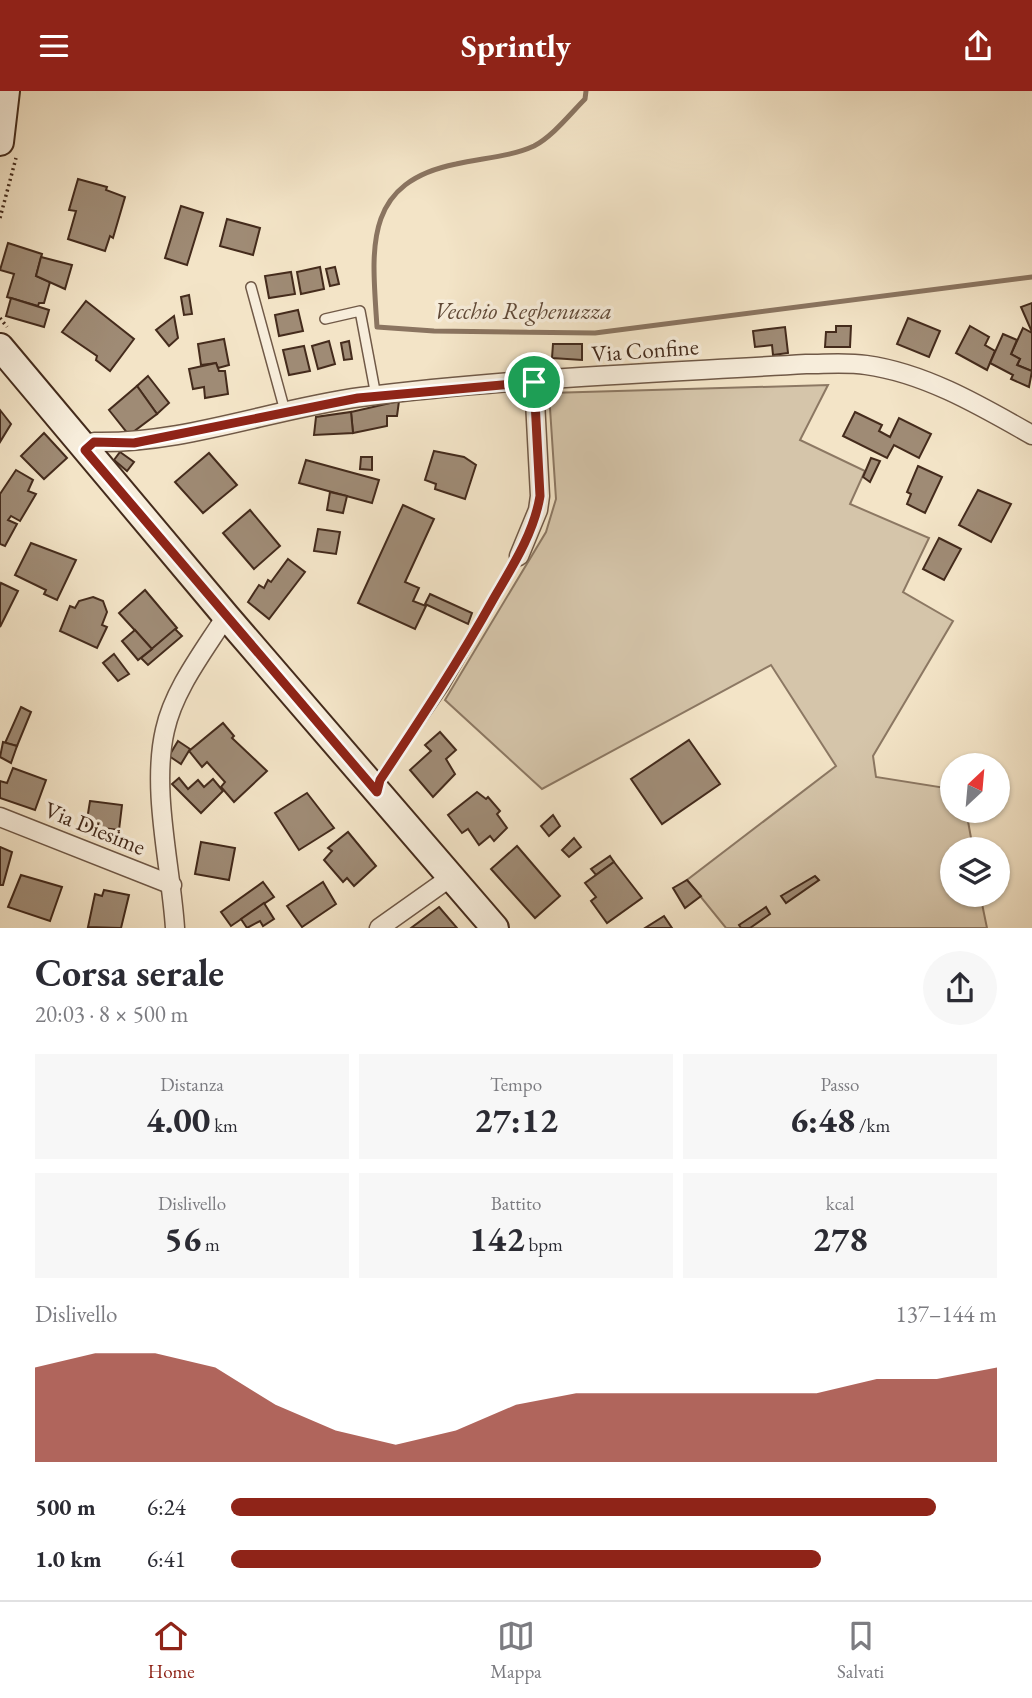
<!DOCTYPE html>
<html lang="it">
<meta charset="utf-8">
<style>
body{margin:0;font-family:"EB Garamond",serif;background:#f7f7f7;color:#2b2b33;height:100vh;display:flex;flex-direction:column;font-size:26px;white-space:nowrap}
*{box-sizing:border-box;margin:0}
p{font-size:23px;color:#7c7c81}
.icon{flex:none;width:38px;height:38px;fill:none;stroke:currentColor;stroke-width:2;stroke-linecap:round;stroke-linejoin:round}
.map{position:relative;height:837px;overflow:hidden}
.details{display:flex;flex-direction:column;background:#fff;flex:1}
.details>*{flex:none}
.needle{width:46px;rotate:26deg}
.controls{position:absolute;left:940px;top:662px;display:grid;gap:14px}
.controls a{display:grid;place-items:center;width:70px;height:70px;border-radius:50%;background:#fff;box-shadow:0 2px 5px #0004;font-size:35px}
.pin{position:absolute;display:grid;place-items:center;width:60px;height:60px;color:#fff;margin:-30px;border:4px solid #fff;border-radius:50%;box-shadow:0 2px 7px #0007}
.round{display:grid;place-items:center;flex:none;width:74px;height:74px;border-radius:37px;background:#f7f7f7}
.summary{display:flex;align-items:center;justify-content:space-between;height:119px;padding:0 35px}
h1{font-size:38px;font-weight:700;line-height:52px}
.figures{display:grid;grid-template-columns:repeat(3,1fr);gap:10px;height:119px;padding:7px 35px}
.figures div{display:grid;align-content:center;border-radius:0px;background:#f7f7f7;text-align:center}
.figures b{font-size:35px;font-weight:700}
.figures small{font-size:19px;font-weight:400}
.figures p{font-size:19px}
.chart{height:196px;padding:14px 35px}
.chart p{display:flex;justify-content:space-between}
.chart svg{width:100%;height:126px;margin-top:7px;fill:#8f2418;opacity:.7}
ul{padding:0 35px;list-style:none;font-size:23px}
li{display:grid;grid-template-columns:112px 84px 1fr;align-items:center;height:52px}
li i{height:18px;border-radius:9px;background:#8f2418}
header{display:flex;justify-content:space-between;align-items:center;height:91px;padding:0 35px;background:#8f2418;color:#fff;font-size:32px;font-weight:700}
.tabs{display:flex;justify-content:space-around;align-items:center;height:98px;border-top:2px solid #e1e1e2;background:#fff;font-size:19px;color:#7c7c81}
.tabs a{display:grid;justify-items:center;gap:4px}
.tabs .selected{color:#8f2418}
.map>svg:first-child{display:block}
.green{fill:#d5c5aa;stroke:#8c7863;stroke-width:2}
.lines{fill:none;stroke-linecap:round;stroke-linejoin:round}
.stream{stroke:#8a7460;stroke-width:5}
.building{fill:#9f8b75;stroke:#442b1c;stroke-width:2}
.lane-casing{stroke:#705947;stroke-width:12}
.street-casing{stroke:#705947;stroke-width:21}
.secondary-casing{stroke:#442b1c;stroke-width:30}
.path{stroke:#442b1c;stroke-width:3.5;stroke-dasharray:2 3.5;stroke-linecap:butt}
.lane{stroke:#f7eddb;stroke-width:9}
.street{stroke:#f7eddb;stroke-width:18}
.secondary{stroke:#f7eddb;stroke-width:26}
.route-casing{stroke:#fff;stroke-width:14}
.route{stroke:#8f2418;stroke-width:9}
.labels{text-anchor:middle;stroke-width:7;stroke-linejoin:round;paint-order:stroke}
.street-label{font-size:23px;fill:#442b1c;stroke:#f7eddb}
.water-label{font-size:24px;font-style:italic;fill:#614a38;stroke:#f7eddb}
</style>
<header><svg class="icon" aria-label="menu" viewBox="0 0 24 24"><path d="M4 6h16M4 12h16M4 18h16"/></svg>Sprintly<svg class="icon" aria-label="share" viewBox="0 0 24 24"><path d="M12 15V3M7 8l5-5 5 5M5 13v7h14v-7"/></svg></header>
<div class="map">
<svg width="1032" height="837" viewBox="0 0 1032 837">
<rect width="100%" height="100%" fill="#f3e4c7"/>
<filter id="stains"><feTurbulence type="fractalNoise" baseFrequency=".00286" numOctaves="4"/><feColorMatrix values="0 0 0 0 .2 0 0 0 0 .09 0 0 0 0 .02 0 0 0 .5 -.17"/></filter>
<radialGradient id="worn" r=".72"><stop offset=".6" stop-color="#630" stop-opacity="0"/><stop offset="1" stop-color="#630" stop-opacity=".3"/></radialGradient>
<path class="green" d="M828,294L800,349L865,380L850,413L929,447L903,501L953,530L873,665L876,686L952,698V719H966L973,758H952V803H980L987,837H726L687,789L836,675L771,574L542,698L445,609L546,441L556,408L549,302Z"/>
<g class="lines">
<path class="stream" d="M586,0L585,8C570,23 553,45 534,55C510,66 481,67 456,73C362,92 372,158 377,236L434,240L595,242L1032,186"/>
</g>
<g class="building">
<path d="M78,88L107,96L106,99L125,106L113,147L110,145L105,160L68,148L76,120L69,119Z"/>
<path d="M181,115L203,122L187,174L165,167Z"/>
<path d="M227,128L260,137L253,164L220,155Z"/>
<path d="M8,152L42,163L36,185L50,191L44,212H39L38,215L7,206L14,183L0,179Z"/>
<path d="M41,166L72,174L65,198L36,185Z"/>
<path d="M320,176L324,198L301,203L297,181Z"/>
<path d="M335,176L339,193L330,195L326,178Z"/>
<path d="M291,181L295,203L269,207L265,185Z"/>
<path d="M189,204L192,223L184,224L181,206Z"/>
<path d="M11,207L49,219L44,236L6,225Z"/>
<path d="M86,210L134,248L110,280L96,269L97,265L62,241Z"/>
<path d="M1032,212V241L1021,216Z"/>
<path d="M298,219L303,240L279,245L275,224Z"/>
<path d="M174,225L178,247L169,255L156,239Z"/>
<path d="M908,227L940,240L929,266L897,253Z"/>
<path d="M836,235H851L850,256H825L826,241H836Z"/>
<path d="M970,235L989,246L985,254L995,260L987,279L956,262Z"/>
<path d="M785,236L788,262L773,264L772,254L755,256L753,240Z"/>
<path d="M1023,237L1032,242V280L1017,274L1020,268L1011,263Z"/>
<path d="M1003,243L1017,249L1011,263L1020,268L1017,274L1032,280L1029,296L1011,288L1013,284L990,272Z"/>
<path d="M224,248L229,274L218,277L216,272L201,274L198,253Z"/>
<path d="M329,250L335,273L318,278L312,255Z"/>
<path d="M349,250L352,268L344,269L341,252Z"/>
<path d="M553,253H582V269L552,267Z"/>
<path d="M304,255L310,280L289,284L283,259Z"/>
<path d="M216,272L219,280H225L228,303L205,307L204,296L193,298L189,278Z"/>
<path d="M148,285L169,312L157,323L137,295Z"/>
<path d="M137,295L157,323L129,344L109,319Z"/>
<path d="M399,310L397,325H387V335L353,342L351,321Z"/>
<path d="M0,319L11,333L0,351Z"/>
<path d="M351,321L353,342L314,344L316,326Z"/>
<path d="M855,321L882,334L879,340L890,346L899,327L931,343L919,367L894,354L887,367L843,345Z"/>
<path d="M44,342L67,367L44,388L21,365Z"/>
<path d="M434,360L464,366L476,374L465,408L435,398L436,393L425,389Z"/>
<path d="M120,361L134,371L127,380L114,369Z"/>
<path d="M209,362L237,394L203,422L175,391Z"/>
<path d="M361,366H372V379L360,378Z"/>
<path d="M871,367L880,370L870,391L863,386Z"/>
<path d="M306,369L379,389L372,412L299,392Z"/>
<path d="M918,375L942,386L925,422L907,413L911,403L907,401Z"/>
<path d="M16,379L33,389L28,400L36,403L20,430L11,425L8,429L17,433L5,455L0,453V403Z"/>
<path d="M978,399L1011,413L991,451L959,434Z"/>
<path d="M330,401L347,405L343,422L327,419Z"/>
<path d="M403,414L434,428L405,491L419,497L413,510L426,515L415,538L358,512Z"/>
<path d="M250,419L280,455L254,478L223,442Z"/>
<path d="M318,438L340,441L336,463L314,460Z"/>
<path d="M939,447L961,458L944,489L923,478Z"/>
<path d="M31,452L76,469L57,509L44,503L46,499L15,484Z"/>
<path d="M288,468L305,481L269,528L248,511L259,494L264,497L268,489L271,491Z"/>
<path d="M1,492L18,500L0,536V495Z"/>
<path d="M145,499L177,537L152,558L119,522Z"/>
<path d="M430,503L472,522L468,533L425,513Z"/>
<path d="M93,506L103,510L107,521L102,534L107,536L97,557L60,540L70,515L75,517L79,510Z"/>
<path d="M175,538L182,545L148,574L141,567Z"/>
<path d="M135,539L152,558L138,569L122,550Z"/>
<path d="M114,563L129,583L118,590L103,572Z"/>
<path d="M21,616L31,621L17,655L5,652Z"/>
<path d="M223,632L234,645L232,647L267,680L234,711L221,696L225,691L207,671L202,676L189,660Z"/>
<path d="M440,641L456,659L446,668L455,683L433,706L410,679L431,660L425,654Z"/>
<path d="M689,649L720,693L662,733L631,688Z"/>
<path d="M178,650L190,658L181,673L169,665Z"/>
<path d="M3,651L17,655L11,672L0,666Z"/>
<path d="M13,677L46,689L35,719L0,707V690L7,692Z"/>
<path d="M179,687L188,698L198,689L204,696L213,688L223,700L201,722L172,693Z"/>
<path d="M477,701L486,708L488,706L500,720L497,723L507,737L494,750L490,745L479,754L468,738L462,742L448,724Z"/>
<path d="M307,702L334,737L299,759L275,722Z"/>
<path d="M90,710L122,714L119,739L86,735Z"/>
<path d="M553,724L560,735L549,745L541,735Z"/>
<path d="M348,741L376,775L354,795L347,787L343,791L324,769L332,760L328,757Z"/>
<path d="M574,747L581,756L569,766L562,759Z"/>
<path d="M201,751L235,757L229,789L195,783Z"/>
<path d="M517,755L560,805L535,827L491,778Z"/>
<path d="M0,756L12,761L3,794H0Z"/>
<path d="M610,765L614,771L596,784L591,778Z"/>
<path d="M614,771L642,807L607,832L591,810L596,806L585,792Z"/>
<path d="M21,784L62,796L50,830L8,816Z"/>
<path d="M815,785L819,789L786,812L781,805Z"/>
<path d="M687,789L701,805L685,817L673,797Z"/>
<path d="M263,791L274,806L231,835L221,821Z"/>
<path d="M323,791L336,813L302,836L287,815Z"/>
<path d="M104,799L129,804L121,837L88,836L95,803L102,805Z"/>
<path d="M264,812L274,828L263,835L260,830L247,837L241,828Z"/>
<path d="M439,816L457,837H411Z"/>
<path d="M766,816L770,823L750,837H741L739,834Z"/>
<path d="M664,825L672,837H645Z"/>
</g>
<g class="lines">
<g class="lane-casing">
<g id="lane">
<path d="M251,196L285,320"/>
<path d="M325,228L360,220L376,305"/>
<path d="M378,696L379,689L444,595L519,465"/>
</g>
</g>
<g class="street-casing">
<g id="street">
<path d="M85,359L94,351C184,353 272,318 361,306C508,287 658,282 806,273C826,273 847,271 866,274C925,282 981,315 1032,344"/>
<path d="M519,465L538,419L540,405L534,291"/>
<path d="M0,726L172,794"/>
<path d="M175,837C171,775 151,699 165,639C174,598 204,560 226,525"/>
<path d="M379,837L451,786"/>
</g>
</g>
<g class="secondary-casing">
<g id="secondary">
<path d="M0,51L6,0"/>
<path d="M0,256L226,525L495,837"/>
</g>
</g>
<g class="path">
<path d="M0,127L16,67"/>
<path d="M0,227L7,236"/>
</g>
<use href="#lane" class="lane"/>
<use href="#street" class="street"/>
<use href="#secondary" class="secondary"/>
</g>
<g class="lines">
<g class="route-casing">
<path id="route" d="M534,291L540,405C534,442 512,476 494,507C459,570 420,629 380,689L377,701L85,359L94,351L134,352L358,307Z"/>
</g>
<use href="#route" class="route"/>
</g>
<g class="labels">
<g class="street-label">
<text transform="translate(645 259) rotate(-4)" y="8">Via Confine</text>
<text transform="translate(95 737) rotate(22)" y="8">Via Diesime</text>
</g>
<g class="water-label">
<text x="523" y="228">Vecchio Reghenuzza</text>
</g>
</g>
<rect width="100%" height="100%" filter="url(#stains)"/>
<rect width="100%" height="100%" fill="url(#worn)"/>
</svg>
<div class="controls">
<a><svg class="needle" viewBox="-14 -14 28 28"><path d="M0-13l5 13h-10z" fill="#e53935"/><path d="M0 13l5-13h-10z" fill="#7c7c81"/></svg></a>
<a><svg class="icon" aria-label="layers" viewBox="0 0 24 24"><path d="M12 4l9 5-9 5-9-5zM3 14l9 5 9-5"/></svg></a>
</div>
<div class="pin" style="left:534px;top:291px;background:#1e9e55"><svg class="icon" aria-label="arrive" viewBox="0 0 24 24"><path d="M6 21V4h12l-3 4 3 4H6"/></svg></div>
</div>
<section class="details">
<div class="summary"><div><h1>Corsa serale</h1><p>20:03 · 8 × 500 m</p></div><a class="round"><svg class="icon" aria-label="share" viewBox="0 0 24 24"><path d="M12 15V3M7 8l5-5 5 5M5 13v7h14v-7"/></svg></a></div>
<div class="figures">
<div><p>Distanza</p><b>4.00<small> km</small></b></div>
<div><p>Tempo</p><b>27:12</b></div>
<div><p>Passo</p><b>6:48<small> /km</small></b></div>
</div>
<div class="figures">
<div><p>Dislivello</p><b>56<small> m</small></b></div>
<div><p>Battito</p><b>142<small> bpm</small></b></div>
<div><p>kcal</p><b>278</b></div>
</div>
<div class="chart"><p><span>Dislivello</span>137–144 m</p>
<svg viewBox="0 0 160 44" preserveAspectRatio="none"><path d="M0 44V11L10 6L20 6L30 11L40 24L50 33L60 38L70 33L80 24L90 20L100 20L110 20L120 20L130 20L140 15L150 15L160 11V44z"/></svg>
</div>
<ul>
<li><b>500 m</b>6:24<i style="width:92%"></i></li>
<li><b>1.0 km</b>6:41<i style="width:77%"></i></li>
</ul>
</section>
<nav class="tabs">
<a class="selected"><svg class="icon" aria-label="home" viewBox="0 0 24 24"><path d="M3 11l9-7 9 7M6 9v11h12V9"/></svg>Home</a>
<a><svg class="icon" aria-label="map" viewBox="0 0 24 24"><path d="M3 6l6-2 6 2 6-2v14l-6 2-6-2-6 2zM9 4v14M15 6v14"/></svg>Mappa</a>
<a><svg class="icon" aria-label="saved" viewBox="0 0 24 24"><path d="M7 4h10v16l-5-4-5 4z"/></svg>Salvati</a>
</nav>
